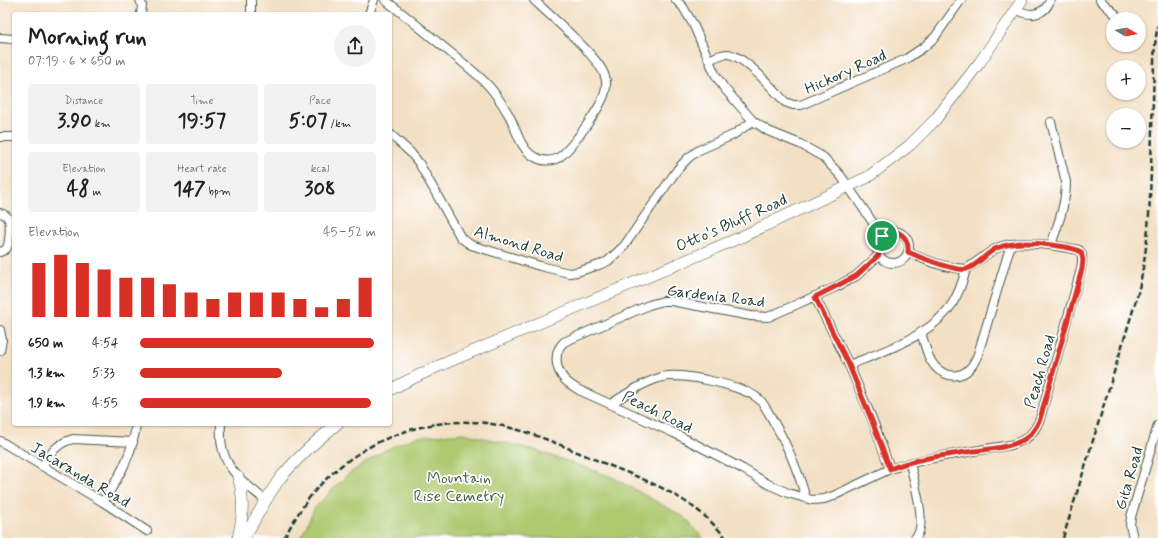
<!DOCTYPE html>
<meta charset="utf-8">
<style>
body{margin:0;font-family:Mynerve,sans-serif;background:#f2f2f2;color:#202124;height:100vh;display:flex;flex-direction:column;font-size:15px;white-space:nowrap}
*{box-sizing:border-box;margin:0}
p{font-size:13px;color:#757577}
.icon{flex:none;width:22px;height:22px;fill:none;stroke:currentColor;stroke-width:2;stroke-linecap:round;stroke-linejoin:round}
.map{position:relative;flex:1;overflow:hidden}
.panel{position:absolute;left:12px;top:12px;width:380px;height:414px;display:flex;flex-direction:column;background:#fff;border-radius:4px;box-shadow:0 1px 3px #0004}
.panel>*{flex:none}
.needle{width:26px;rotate:100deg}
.buttons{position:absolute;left:1106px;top:12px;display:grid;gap:8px}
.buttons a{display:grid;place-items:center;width:40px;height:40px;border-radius:50%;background:#fff;box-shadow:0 1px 3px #0004;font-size:20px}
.pin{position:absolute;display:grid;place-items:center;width:34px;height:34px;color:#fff;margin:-17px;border:2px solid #fff;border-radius:50%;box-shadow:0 1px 4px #0007}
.round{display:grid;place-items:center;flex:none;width:42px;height:42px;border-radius:21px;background:#f2f2f2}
.head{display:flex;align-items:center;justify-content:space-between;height:68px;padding:0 16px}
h1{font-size:22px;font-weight:700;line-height:30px}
.metrics{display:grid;grid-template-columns:repeat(3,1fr);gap:6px;height:68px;padding:4px 16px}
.metrics div{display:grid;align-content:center;border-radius:4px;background:#f2f2f2;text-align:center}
.metrics b{font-size:20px;font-weight:700}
.metrics small{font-size:11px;font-weight:400}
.metrics p{font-size:11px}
.chart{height:112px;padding:8px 16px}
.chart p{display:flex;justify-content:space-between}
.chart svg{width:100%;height:72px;margin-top:4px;stroke:#d93025;stroke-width:6}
ul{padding:0 16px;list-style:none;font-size:13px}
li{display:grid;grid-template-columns:64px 48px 1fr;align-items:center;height:30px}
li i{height:10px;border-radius:5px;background:#d93025}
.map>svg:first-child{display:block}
.green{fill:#aec96f;stroke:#668352}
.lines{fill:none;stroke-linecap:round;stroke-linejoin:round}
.street-casing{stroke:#3f5549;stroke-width:10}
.secondary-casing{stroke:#3f5549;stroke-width:12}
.street{stroke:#fff;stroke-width:8}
.secondary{stroke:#fff;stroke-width:11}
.rail{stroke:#1f3d34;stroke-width:2.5;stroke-dasharray:6 3;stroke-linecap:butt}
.route-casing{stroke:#fff;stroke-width:8}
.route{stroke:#d93025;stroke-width:5}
.labels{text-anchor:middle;stroke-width:3.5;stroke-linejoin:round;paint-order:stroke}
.street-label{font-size:16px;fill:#1f3d34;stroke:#fff}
.park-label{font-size:16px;fill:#436043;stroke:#fff}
</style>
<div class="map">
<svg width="1158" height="538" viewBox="0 0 1158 538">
<rect width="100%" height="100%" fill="#fff"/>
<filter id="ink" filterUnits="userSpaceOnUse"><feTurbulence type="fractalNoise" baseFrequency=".025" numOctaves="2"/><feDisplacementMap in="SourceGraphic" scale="8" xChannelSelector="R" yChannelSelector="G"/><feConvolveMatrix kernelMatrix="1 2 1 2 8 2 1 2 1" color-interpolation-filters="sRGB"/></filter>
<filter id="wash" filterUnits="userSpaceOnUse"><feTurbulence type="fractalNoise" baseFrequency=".012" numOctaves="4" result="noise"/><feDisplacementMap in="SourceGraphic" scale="16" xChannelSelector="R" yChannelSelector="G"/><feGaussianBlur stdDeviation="0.9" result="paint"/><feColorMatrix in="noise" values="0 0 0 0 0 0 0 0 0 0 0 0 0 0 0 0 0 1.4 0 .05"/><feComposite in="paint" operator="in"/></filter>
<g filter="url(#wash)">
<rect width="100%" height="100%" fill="#f3dfc3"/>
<path class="green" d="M463,433L535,450L612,477L684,517L703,538H301L314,509L347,475L387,449L416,437Z"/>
</g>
<g filter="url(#ink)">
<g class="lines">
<g class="street-casing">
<g id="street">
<path d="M140,0L142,5L141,14"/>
<path d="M385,0C409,18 432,38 456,57C469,68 483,78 493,91C499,99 505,108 510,117C516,129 521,151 535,157C541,161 551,162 558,158C570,151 602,106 605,92C606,88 607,82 605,77C601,58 550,16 534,0"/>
<path d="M676,0L683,7L693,24L715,74L724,88L753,121L768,131L800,144L823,157L841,176L882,236"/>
<path d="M1100,0L1115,14"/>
<path d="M1016,9C1029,17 1045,16 1050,0"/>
<path d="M251,14V0"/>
<path d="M369,14L374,0"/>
<path d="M0,38L14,39"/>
<path d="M709,60C715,57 721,54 727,54C743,54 774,90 785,102L793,105H801L906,59L924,47L935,37L961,0"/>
<path d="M390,134L410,152L419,163L461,238L471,245L540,266L569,273L577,272L599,265L608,261L624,246L677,170L688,158L699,150L733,135L753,121"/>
<path d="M0,137H14"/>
<path d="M0,213C3,214 6,214 8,218C11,223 10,244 6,249C4,251 2,251 0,252"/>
<circle cx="893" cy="247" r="16"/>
<path d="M908,252C926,261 946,268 966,269C976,263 985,255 995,249C1012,240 1033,244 1051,245C1058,224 1066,204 1066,182L1051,122"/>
<path d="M879,255L856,276L836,287L768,317L751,316L671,301H663L649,305L564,342C553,352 555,369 565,380C569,384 574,387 579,390L674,433L743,469L768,484L788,493L812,500L824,499L833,496L890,469L910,463L943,456L1011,445L1023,440L1029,436L1035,429L1040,419L1081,269C1082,262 1084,255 1079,250L1051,245"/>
<path d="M815,297L849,365L873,421L890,469"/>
<path d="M0,330L2,340L0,351"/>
<path d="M921,332C924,342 926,352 931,361C940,376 958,381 970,368C974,364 976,359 978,354L1011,244"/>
<path d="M849,365C884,351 931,336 952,304C959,293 963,281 966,269"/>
<path d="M611,404C626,394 644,382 662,377C682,372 747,386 761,401C765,406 768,412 771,417C786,442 798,470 806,498"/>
<path d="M221,424C218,466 237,476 266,501"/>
<path d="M0,441L103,502L147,531"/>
<path d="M910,463C913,479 929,527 915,538"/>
<path d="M42,466C52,453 55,444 73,439L133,442"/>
<path d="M103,502C119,477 133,454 136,424"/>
<path d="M1133,538L1130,525L1131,517L1158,425"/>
</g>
</g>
<g class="secondary-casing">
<g id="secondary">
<path d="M390,390L401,384L434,368L741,237L868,177L910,145L935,120L980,62L1022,0"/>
<path d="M238,538C243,518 245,498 238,477"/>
<path d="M244,538C256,518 267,496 281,477C298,457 317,440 337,424"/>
</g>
</g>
<use href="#street" class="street"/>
<use href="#secondary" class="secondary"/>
<g class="rail">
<path d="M284,538C293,522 302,506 314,492C358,440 431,412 498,425C534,432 567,448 601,462C650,482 690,495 726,538"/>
<path d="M1063,538L1137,297C1153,233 1150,166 1153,100C1154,75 1153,49 1158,25"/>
</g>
</g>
</g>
<g class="lines" filter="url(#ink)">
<g class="route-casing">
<path id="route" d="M891,231C903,232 909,240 908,252C919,257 956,272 967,269C978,265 986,253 997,248C1005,245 1015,243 1024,243C1035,243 1073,246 1081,252L1083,260L1082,269L1040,419C1036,428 1031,436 1023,440C1008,448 990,449 974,451C946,455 916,458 890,469L872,421L849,365L815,297L856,276L879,255C875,244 879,234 891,231Z"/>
</g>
<use href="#route" class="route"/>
</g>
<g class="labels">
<g class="street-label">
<text transform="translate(845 71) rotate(-24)" y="6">Hickory Road</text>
<text transform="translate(731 222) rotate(-24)" y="6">Otto's Bluff Road</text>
<text transform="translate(519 243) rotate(17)" y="6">Almond Road</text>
<text transform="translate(716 295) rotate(7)" y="6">Gardenia Road</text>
<text transform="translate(1039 371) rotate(-74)" y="6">Peach Road</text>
<text transform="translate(658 411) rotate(26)" y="6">Peach Road</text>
<text transform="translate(81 474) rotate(31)" y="6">Jacaranda Road</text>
<text transform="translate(1128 478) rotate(-74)" y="6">Gita Road</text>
</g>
<g class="park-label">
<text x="459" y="483">Mountain<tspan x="459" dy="18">Rise Cemetry</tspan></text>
</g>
</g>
</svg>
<div class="buttons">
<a><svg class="needle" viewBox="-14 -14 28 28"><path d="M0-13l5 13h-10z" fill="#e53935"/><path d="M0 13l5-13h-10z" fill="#757577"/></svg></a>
<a>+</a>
<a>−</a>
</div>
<div class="pin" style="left:882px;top:236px;background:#1e9e55"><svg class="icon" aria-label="arrive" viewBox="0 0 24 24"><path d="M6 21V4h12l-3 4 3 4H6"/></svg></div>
<section class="panel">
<div class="head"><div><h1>Morning run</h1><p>07:19 · 6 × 650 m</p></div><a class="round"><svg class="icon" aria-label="share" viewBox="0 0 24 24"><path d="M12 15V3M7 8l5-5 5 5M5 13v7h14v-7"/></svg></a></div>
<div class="metrics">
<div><p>Distance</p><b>3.90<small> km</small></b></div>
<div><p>Time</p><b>19:57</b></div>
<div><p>Pace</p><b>5:07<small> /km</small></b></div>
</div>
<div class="metrics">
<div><p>Elevation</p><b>48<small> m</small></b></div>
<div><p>Heart rate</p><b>147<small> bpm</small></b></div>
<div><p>kcal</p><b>308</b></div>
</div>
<div class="chart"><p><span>Elevation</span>45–52 m</p>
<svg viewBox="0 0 160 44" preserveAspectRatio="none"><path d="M5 44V11M15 44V6M25 44V11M35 44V15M45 44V20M55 44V20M65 44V24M75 44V29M85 44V33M95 44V29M105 44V29M115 44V29M125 44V33M135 44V38M145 44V33M155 44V20"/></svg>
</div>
<ul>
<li><b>650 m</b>4:54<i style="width:99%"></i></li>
<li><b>1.3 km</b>5:33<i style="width:60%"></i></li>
<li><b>1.9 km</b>4:55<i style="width:98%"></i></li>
</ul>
</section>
</div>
